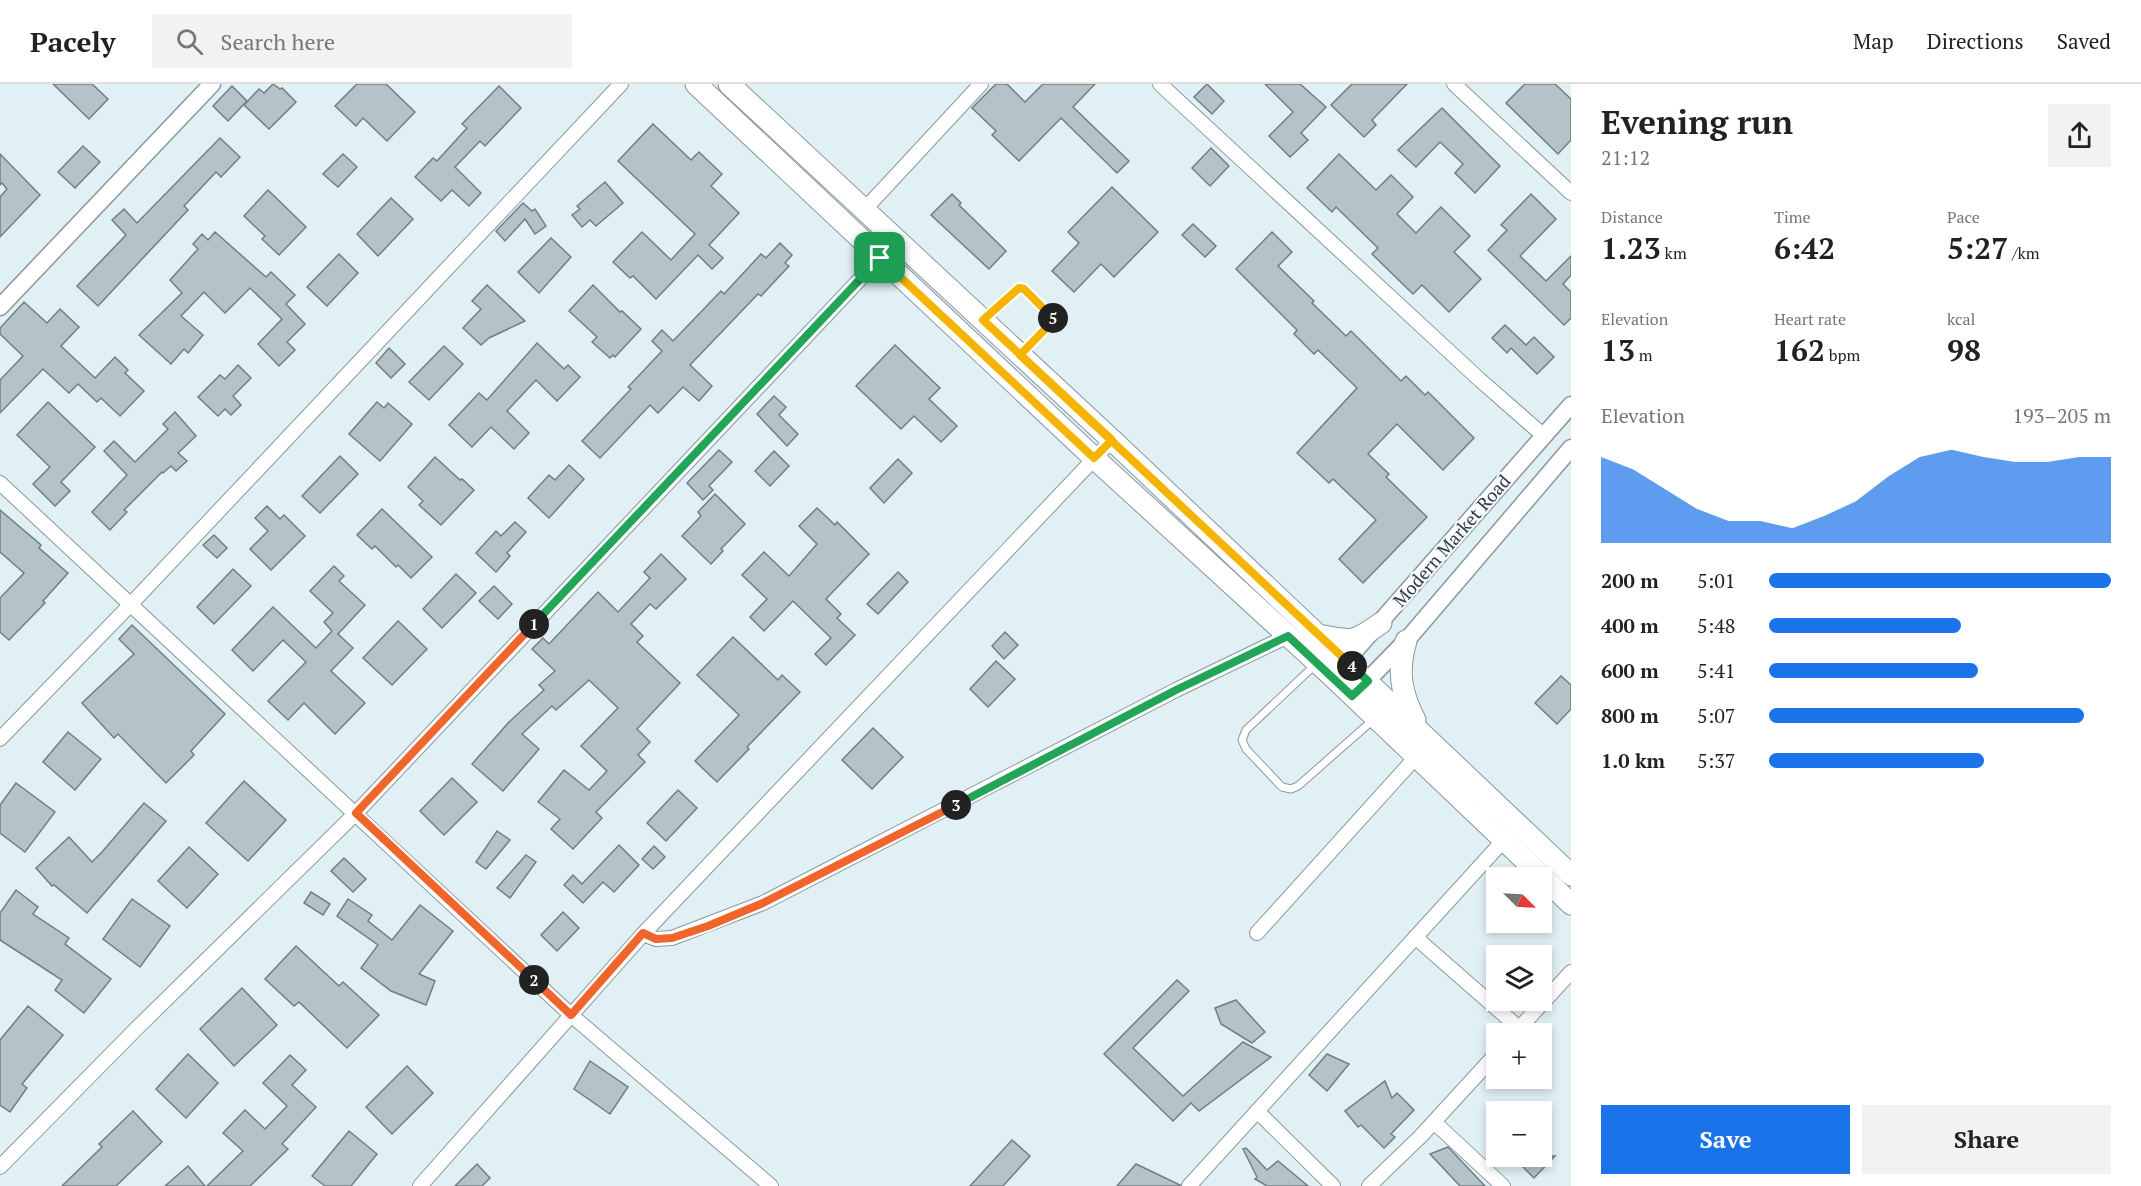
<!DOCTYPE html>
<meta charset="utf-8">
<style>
body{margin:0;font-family:"PT Serif",serif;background:#f2f2f2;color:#222;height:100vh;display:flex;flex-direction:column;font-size:22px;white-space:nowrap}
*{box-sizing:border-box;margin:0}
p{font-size:20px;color:#767676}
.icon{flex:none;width:33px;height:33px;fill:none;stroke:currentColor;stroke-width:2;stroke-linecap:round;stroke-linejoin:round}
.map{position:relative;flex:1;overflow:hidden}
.details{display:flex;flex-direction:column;background:#fff;width:570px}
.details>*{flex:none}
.needle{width:39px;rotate:114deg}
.fabs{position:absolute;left:1486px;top:783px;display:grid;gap:12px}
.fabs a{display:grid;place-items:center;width:66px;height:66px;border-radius:0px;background:#fff;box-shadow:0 3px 9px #0003;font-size:30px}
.pin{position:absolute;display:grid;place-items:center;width:51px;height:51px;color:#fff;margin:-26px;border-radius:12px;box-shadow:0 3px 9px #0006}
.km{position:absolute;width:30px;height:30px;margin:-15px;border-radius:50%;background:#222;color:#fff;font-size:16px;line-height:30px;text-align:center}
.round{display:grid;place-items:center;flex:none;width:63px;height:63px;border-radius:0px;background:#f2f2f2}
.head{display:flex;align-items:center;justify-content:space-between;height:102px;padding:0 30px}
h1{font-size:33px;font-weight:700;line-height:45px}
.figures{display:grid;grid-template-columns:repeat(3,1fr);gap:9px;height:102px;padding:6px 30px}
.figures div{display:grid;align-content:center}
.figures b{font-size:30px;font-weight:700}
.figures small{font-size:16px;font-weight:400}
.figures p{font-size:16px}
.chart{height:168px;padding:12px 30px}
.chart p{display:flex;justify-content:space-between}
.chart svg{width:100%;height:108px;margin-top:6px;fill:#1a73e8;opacity:.7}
.button{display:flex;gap:12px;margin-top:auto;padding:12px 30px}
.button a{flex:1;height:69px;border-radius:0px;background:#1a73e8;color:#fff;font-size:24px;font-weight:700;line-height:69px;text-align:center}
.button a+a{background:#f2f2f2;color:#222}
ul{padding:0 30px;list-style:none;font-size:20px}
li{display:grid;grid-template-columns:96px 72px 1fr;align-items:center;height:45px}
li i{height:15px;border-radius:8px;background:#1a73e8}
header{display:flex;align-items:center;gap:36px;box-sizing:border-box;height:84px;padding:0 30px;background:#fff;border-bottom:2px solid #e0e0e0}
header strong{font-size:28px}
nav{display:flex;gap:33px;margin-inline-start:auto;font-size:21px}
.search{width:420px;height:54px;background:#f2f2f2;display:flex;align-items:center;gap:15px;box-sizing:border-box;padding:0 21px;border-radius:0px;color:#767676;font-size:22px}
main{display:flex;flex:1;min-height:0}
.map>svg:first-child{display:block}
.building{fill:#b5c3c8;stroke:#717f84;stroke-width:1.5}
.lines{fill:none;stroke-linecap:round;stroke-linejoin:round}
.service-casing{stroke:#8a989d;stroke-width:9}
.minor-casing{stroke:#8a989d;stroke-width:16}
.tertiary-casing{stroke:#8a989d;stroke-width:19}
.primary-casing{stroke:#8a989d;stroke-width:23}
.service{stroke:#fff;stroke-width:7}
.minor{stroke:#fff;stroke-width:14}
.tertiary{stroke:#fff;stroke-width:16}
.primary{stroke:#fff;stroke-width:21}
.split-1-casing{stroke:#fff;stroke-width:12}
.split-2-casing{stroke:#fff;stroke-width:12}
.split-3-casing{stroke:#fff;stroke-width:12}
.split-4-casing{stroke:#fff;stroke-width:12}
.split-5-casing{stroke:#fff;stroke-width:12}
.split-6-casing{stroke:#fff;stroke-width:12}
.split-1{stroke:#22a559;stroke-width:8}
.split-2{stroke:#f0652b;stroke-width:8}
.split-3{stroke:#f0652b;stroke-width:8}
.split-4{stroke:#22a559;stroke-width:8}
.split-5{stroke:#f5b400;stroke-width:8}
.split-6{stroke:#f5b400;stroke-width:8}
.labels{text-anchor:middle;stroke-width:4.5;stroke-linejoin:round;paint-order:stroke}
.street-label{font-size:18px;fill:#343a3c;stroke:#f5fbfe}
</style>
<header>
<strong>Pacely</strong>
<div class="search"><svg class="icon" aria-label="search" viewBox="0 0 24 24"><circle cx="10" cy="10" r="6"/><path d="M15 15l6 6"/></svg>Search here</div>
<nav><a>Map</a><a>Directions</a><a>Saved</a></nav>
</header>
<main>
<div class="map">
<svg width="1571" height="1102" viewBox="0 0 1571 1102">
<rect width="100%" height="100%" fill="#e1f0f5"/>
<g class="building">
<path d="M53,0H92L108,15L89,35Z"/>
<path d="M273,0L280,5L282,4L296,18L269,45L244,21L259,5L264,9Z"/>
<path d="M357,0H386L415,28L387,57L363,34L356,42L335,22Z"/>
<path d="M996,0H1007L1025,18L1043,0H1095L1073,23L1129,77L1117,89L1061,34L1019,77L992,51L996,47L972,24Z"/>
<path d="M1207,0L1224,17L1212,30L1194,13Z"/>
<path d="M1265,0H1300L1326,23L1301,49L1308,56L1290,73L1269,52L1293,28Z"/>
<path d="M1352,0H1407L1372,36L1376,41L1364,53L1331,21Z"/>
<path d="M1525,0H1555L1571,15V56L1558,70L1506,19Z"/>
<path d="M232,2L247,17L228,37L213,22Z"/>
<path d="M499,2L521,24L485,62L480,57L455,83L481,109L469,122L452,106L441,117L415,93L433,74L437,77L467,44L462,40Z"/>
<path d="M1442,24L1500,82L1475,109L1455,89L1463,80L1440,58L1416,83L1398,66Z"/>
<path d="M653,40L691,76L699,68L722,90L711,102L739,129L709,161L723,174L712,185L698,171L656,215L633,192L630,194L613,178L642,148L671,176L695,150L618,77Z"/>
<path d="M220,54L240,73L221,93L216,88L184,122L188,126L98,222L77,202L126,151L112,136L124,125L137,139Z"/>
<path d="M83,62L100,78L75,104L58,88Z"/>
<path d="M1211,64L1229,82L1210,102L1192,84Z"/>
<path d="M0,70L40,111L0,153V113L7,105L2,99L0,101Z"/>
<path d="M343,70L357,83L338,103L323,90Z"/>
<path d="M1339,70L1376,106L1391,91L1413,113L1397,130L1416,149L1441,123L1470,152L1454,168L1481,195L1449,228L1422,201L1413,210L1372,170L1378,164L1336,123L1332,128L1307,104Z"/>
<path d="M605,98L623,119L596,142L590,136L582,143L572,131L580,125L577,122Z"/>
<path d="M1112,103L1158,148L1114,193L1101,180L1074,208L1052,187L1079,159L1068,148Z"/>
<path d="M268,106L306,143L279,171L262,155L265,152L244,132Z"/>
<path d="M952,110L961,119L959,121L1006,167L989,185L931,131Z"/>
<path d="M1531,110L1556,135L1520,172L1546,197L1571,172V191L1563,200L1571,208V234L1564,241L1488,166L1507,146L1501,141Z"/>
<path d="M391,114L413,135L378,172L357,150Z"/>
<path d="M523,119L532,127L535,125L546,142L535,150L525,135L505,157L496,147Z"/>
<path d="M1193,140L1216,162L1205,173L1182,151Z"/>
<path d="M215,148L266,193L271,188L295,211L286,220L305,240L287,258L295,266L279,282L258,260L282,235L250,204L225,229L204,208L181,232L203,251L188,269L184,265L171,280L139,251L182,209L170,196L198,165L193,160L202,150L208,156Z"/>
<path d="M1272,148L1292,168L1278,182L1314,217L1312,219L1346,252L1351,247L1401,297L1406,292L1425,311L1428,308L1474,354L1443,386L1397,340L1368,370L1389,390L1386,393L1427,433L1363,499L1339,475L1376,436L1333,395L1329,399L1297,369L1357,304L1318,266L1314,270L1294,250L1297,246L1236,185Z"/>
<path d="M551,154L571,173L539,209L518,188Z"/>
<path d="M780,159L792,171L785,179L789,182L761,212L758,210L690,281L712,302L699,317L683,303L658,329L650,321L600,374L582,357L631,305L628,303L662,267L652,257L662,246L673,257L721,207L724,210L761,170L766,174Z"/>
<path d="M339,170L358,189L327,222L307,203Z"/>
<path d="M487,201L525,237L489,254L481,261L463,244L481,225L472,217Z"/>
<path d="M593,201L620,228L622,227L641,245L615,273L613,271L610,274L592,258L597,253L569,227Z"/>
<path d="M24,218L47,239L60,225L79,243L61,262L95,294L115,273L128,286L125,289L144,307L120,332L101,314L97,318L78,300L69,309L43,285L0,329V296L23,272L0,250V244Z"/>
<path d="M1505,241L1526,261L1534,253L1554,273L1537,290L1511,264L1507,269L1492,254Z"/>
<path d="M537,259L564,285L568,281L580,293L557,317L536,296L507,327L529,349L514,365L491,343L472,363L449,341L479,309L487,316Z"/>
<path d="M895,261L940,304L929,315L957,342L941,358L914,332L901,345L856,302Z"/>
<path d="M444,262L463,280L429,316L409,298Z"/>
<path d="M389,264L405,280L391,294L376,279Z"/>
<path d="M238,281L251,294L233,312L241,321L231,331L225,325L218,332L198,313L220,291L225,295Z"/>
<path d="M774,312L786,323L779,331L798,350L787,362L757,330Z"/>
<path d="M48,318L95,363L61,398L70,407L55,422L33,400L50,383L17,351Z"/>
<path d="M377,318L384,324L388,319L412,340L380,377L349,350Z"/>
<path d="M175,328L196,352L178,369L187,377L176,387L171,382L163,389L162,388L124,426L127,428L110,446L92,428L127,391L104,367L114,357L135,378L168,345L163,340Z"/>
<path d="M719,366L732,378L709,402L713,406L703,416L687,399Z"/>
<path d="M774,367L789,382L770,402L755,387Z"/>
<path d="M340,372L358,390L320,429L302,412Z"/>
<path d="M435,373L460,396L462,395L474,406L441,441L419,421L423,417L408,403Z"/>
<path d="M898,375L912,389L884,419L870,404Z"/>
<path d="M569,381L584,395L549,434L528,414L549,391L555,396Z"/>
<path d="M715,410L745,440L721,465L723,467L711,480L682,452L701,432L698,428Z"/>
<path d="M267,422L280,435L284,431L305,452L271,486L250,465L268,447L255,434Z"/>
<path d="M817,424L835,441L837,438L869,470L826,515L841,530L837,534L855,551L826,581L815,570L831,554L793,517L764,547L750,533L767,515L742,491L764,468L789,492L817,460L799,442Z"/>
<path d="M382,425L432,473L411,494L398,481L396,483L375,462L372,465L357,451Z"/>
<path d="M0,426L41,461L39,464L68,489L43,517L45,519L9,556L0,548V514L24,489L0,468Z"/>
<path d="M515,438L526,448L507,469L510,472L496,488L476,469L496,447L501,452Z"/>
<path d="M214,451L227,464L217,474L203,461Z"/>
<path d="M661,470L686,495L656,525L650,520L631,540L643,552L637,558L680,599L637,645L650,658L638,671L645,678L596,728L602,734L573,765L551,745L560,735L538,718L564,686L589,706L607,687L581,662L618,624L589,596L556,626L552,622L522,650L539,665L503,707L472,680L509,638L544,606L539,601L555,587L532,565L543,554L549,560L598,508L618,528L650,494L644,488Z"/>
<path d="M334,482L344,492L339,497L365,521L338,550L353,564L331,587L365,619L335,650L304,619L288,636L268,617L306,578L283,556L253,587L232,566L273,523L316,564L332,547L324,538L333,529L310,507Z"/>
<path d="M233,485L251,502L214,540L197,523Z"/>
<path d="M898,488L908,498L878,530L867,520Z"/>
<path d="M456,490L476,509L442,544L423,525Z"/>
<path d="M494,502L512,520L498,535L479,517Z"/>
<path d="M398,537L427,565L392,601L363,574Z"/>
<path d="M132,541L225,630L191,667L194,671L166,699L118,650L114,654L82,619L134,570L119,555Z"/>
<path d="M1005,548L1018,561L1004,575L992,562Z"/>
<path d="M733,553L778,596L782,591L800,608L747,663L749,665L717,698L695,677L739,631L697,591Z"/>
<path d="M996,577L1015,595L988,623L970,605Z"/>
<path d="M1561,592L1571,601V625L1557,640L1535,619Z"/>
<path d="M873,644L903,673L872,705L842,676Z"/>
<path d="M68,648L101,675L75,706L43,678Z"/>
<path d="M452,694L477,718L444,751L420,727Z"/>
<path d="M244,697L286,736L248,777L206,739Z"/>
<path d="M16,699L55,728L25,768L0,749V721Z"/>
<path d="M678,706L697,724L666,757L647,739Z"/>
<path d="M144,719L166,737L87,829L54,801L52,802L36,784L69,753L92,778L102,768Z"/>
<path d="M497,747L510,756L486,785L476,778Z"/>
<path d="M619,761L639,781L614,808L603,798L583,819L564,801L573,791L582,800Z"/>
<path d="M654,762L665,773L653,785L642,775Z"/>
<path d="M189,763L218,790L187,824L158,797Z"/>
<path d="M526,771L536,778L510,814L497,804Z"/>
<path d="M344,774L366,795L353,808L331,787Z"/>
<path d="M16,806L38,823L33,830L69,854L65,860L111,895L84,929L55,906L62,896L0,856V829Z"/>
<path d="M311,808L330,820L323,831L304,819Z"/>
<path d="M132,815L170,842L140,883L103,855Z"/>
<path d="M348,815L372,831L368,837L392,856L420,821L453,847L419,890L435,897L426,921L391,907L361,884L378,861L337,832Z"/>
<path d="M563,828L579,844L557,867L541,851Z"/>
<path d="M296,862L339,902L343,898L379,931L347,964L299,918L294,922L265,895Z"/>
<path d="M1177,896L1189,907L1133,964L1183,1012L1243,958L1271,973L1199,1027L1191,1019L1173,1037L1104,970Z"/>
<path d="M242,904L277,941L234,982L200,945Z"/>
<path d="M1236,916L1265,948L1252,959L1221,940L1215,924Z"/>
<path d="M28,922L63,951L22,1000L27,1004L10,1028L0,1021V956Z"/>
<path d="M188,970L218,999L186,1034L156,1005Z"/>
<path d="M1327,970L1349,980L1327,1007L1309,991Z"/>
<path d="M290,971L306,986L292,1001L316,1023L282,1060L288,1065L250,1102H207L243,1067L223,1049L245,1026L265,1045L287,1022L263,999Z"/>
<path d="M590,977L628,1003L610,1030L574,1005Z"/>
<path d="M407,982L433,1009L392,1050L366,1023Z"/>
<path d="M1385,997L1392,1014L1397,1009L1414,1026L1391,1050L1395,1053L1384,1064L1361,1041L1358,1043L1345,1027Z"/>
<path d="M133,1027L162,1058L116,1102H62L102,1063L99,1060Z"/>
<path d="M349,1047L377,1070L351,1102H325L312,1092Z"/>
<path d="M1012,1056L1030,1072L1003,1102H970Z"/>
<path d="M1448,1063L1485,1102H1460L1430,1070Z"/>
<path d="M1246,1064L1267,1086L1278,1077L1308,1102H1267L1255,1095L1257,1093L1243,1065Z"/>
<path d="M1512,1072H1555L1534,1094Z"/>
<path d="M477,1080L490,1094L482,1102H455Z"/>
<path d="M1136,1080L1180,1101V1102H1117Z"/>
<path d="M188,1082L205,1102H165Z"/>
</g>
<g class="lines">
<g class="service-casing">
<g id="service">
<path d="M985,235L1019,204L1024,205L1053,233L1050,240L1022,269"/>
<path d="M1316,580L1246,646L1242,656L1246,665L1282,703L1291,705L1298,702L1373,636"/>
</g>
</g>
<g class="minor-casing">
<g id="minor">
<path d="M1160,0L1480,296L1544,352"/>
<path d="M1454,0L1571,109"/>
<path d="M865,125L981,0"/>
<path d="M0,399L571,931L771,1102"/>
<path d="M0,655L131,520L621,0"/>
<path d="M1257,849L1416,673"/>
<path d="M643,850L656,855L672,854L763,819L1176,606L1288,552"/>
<path d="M1415,853L1519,944"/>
<path d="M1514,950L1571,888"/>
<path d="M1257,1027L1333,1102"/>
<path d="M1434,1038L1503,1102"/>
<path d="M0,1083L135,946L356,729L880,174"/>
<path d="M420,1102L643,850L1112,356"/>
<path d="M1189,1102L1503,757"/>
<path d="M1369,1102L1420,1053L1497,969"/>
</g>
</g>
<g class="tertiary-casing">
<g id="tertiary">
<path d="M0,223L212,0"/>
<path d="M1338,586L1571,321"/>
<path d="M1359,605L1406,557L1571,364"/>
</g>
</g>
<g class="primary-casing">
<g id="primary">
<path d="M696,0L1094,374L1332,592L1571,820"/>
<path d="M729,0L1112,356L1571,791"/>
<path d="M1318,551C1352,558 1353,559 1381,539"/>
<path d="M1406,557C1397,587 1401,609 1415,636"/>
</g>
</g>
<use href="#service" class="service"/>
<use href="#minor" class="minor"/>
<use href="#tertiary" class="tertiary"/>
<use href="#primary" class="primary"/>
</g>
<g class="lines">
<g class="split-1-casing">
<path id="split-1" d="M534,540L880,174"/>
</g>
<g class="split-2-casing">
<path id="split-2" d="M534,540L356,729L534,896"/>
</g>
<g class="split-3-casing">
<path id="split-3" d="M534,896L571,931L643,849L656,855L672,854L708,842L763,819L956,721"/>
</g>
<g class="split-4-casing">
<path id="split-4" d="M956,721L1176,606L1288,552L1352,612L1368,597L1352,582"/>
</g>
<g class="split-5-casing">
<path id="split-5" d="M1053,234L1050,240L1020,271L1352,582"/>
</g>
<g class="split-6-casing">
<path id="split-6" d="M880,174L1094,374L1112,356L983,236L1019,204L1024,205L1053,234"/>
</g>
<use href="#split-1" class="split-1"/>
<use href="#split-2" class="split-2"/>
<use href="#split-3" class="split-3"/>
<use href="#split-4" class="split-4"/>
<use href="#split-5" class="split-5"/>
<use href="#split-6" class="split-6"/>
</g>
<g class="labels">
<g class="street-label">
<text transform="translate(1452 457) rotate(-49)" y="6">Modern Market Road</text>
</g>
</g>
</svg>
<div class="fabs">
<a><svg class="needle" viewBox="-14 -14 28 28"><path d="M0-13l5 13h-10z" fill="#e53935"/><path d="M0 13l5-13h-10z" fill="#767676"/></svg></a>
<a><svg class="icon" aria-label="layers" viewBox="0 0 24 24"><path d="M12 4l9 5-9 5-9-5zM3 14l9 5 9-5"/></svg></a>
<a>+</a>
<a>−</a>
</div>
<div class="pin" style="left:880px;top:174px;background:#1e9e55"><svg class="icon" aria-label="arrive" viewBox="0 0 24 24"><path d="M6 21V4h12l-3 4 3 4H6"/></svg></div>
<b class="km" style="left:534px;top:540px">1</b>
<b class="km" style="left:534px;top:896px">2</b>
<b class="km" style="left:956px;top:721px">3</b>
<b class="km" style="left:1352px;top:582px">4</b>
<b class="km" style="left:1053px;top:234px">5</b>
</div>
<section class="details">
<div class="head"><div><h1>Evening run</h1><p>21:12</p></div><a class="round"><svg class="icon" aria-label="share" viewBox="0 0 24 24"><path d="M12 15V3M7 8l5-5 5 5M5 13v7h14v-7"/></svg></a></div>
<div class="figures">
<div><p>Distance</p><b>1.23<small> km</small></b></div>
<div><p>Time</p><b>6:42</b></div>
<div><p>Pace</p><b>5:27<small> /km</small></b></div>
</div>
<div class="figures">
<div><p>Elevation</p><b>13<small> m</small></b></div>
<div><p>Heart rate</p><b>162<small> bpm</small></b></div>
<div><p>kcal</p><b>98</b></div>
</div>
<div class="chart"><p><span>Elevation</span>193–205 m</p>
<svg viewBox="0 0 160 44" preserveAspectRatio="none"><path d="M0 44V9L10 14L20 22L30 30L40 35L50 35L60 38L70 33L80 27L90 17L100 9L110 6L120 9L130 11L140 11L150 9L160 9V44z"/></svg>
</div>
<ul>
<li><b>200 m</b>5:01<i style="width:100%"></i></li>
<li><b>400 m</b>5:48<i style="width:56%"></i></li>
<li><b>600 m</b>5:41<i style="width:61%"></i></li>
<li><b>800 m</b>5:07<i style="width:92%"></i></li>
<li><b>1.0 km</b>5:37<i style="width:63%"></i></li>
</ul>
<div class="button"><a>Save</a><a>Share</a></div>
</section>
</main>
